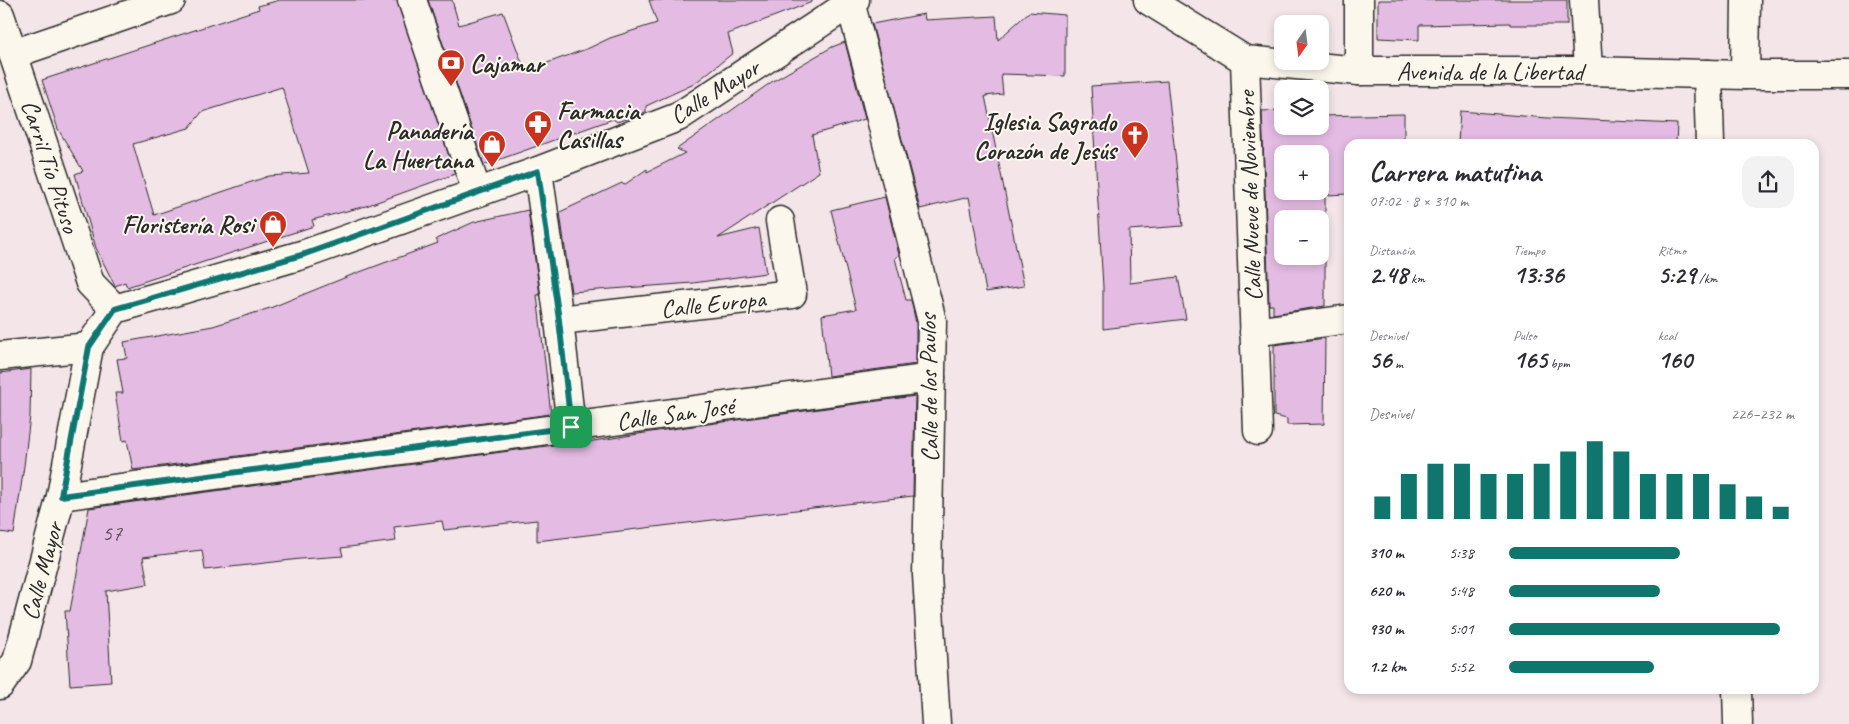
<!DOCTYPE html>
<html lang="es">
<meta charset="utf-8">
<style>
body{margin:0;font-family:Caveat,sans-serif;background:#f2f2f3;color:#2b2b33;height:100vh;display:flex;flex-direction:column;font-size:19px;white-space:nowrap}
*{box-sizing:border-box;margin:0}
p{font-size:16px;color:#7c7c81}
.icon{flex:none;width:28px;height:28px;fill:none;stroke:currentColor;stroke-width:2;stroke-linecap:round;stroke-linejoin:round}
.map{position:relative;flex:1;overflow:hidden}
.sheet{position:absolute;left:1344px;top:139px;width:475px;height:555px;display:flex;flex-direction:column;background:#fff;border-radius:15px;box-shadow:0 2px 8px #0003}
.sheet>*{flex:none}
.needle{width:32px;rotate:194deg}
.tools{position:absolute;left:1274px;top:15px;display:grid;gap:10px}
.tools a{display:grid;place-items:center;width:55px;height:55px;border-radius:10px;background:#fff;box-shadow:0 2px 8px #0003;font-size:25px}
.pin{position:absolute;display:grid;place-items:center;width:42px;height:42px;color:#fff;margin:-21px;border-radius:10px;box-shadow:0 2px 8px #0006}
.round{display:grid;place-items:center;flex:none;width:52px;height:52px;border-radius:15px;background:#f2f2f3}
.headline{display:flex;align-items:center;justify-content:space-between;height:85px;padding:0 25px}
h1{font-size:28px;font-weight:700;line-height:38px}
.metrics{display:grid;grid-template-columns:repeat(3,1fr);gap:8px;height:85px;padding:5px 25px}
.metrics div{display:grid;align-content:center}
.metrics b{font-size:25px;font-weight:700}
.metrics small{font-size:14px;font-weight:400}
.metrics p{font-size:14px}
.chart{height:140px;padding:10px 25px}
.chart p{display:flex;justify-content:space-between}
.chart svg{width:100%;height:90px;margin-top:5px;stroke:#0f766e;stroke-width:6}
ul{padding:0 25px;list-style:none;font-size:16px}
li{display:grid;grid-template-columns:80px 60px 1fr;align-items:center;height:38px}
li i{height:12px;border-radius:6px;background:#0f766e}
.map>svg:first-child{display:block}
.building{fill:#e4bbe3;stroke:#2b2b2b;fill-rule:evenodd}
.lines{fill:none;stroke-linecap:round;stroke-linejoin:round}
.minor-casing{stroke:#2b2b2b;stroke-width:31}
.minor{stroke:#fbf7ec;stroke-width:28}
.route-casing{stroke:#fff;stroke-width:10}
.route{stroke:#0f766e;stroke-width:6}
.labels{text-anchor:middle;stroke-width:4;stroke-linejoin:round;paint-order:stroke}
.number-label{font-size:22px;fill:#594f59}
.poi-label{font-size:25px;font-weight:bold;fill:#2b2b2b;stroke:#fbf7ec;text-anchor:end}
.street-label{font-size:25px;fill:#2b2b2b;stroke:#fbf7ec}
</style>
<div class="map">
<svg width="1849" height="724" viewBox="0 0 1849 724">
<rect width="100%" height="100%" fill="#f4e5e9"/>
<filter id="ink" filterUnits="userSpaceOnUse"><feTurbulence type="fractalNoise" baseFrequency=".02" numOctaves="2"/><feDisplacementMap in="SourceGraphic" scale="10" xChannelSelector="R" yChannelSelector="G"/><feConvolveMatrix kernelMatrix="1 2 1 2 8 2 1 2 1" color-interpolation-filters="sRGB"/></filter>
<g filter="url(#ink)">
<g class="building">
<path d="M280,0H397L455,174L366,206L312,220L314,226L127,287L125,282L115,286L96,248L75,174L83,171L58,129L42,80L259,9L258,6ZM282,87L309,173L269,176L154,215L133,144L189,128L202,112Z"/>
<path d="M428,0H452L459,25L503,12L525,71L589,48L610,38L657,23L649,0H812V2L728,34L733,53L694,84L646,106V112L617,122L613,119L484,165Z"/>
<path d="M1378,0H1567V25H1510V23L1419,25V40L1378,38Z"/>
<path d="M1029,12L1065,15V76L1001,74L1003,94L985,96L1024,286L986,292L969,197L920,209L872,24L924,14L925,20L996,16L998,40Z"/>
<path d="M845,42L865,119L812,135L819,172L718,238L759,228L766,273L693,283L571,292L560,212L622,183L624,185L647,169V172L685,153L677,149L773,81L832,47Z"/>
<path d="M1167,81L1183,226L1129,230L1130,283L1178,277L1186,319L1103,329V287L1091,86Z"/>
<path d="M1282,110V126H1320V114V116L1404,114V144H1349V194L1325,195V306L1273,314V305H1269L1262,111ZM1282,154H1320V191H1282ZM1282,219H1320V256H1282Z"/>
<path d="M1460,111L1548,118L1677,124L1676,144H1458Z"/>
<path d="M885,197L899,255L895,258L906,300H911L916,323V364L828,376L822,315L856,309L831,210Z"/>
<path d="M528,210L540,295H537L551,414L133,470L127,440L123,441L115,393H123L117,359L127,358L124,342L213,326L270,308L349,276L438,243L436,239L474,222Z"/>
<path d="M1325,338L1324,424L1287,425V419L1274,416V345Z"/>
<path d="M31,369L30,416L24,466L14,534L0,532V373Z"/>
<path d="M915,396L913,496L537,541V520L444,530L442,521L394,527L396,541L341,548L343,556L300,559L205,570L202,550L143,557L148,584L106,591L111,682L70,685L65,611H70L89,508L554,445L555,447L664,430Z"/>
</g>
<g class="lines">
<g class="minor-casing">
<g id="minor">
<path d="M412,0L477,192"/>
<path d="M1148,0L1245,60L1359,71H1588L1745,75H1849"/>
<path d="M1584,0L1588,71"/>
<path d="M850,2L873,87L932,321L927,575L936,724"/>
<path d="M0,15L90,283L115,309"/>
<path d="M13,54L171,0"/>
<path d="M1245,60L1258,431"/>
<path d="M1359,71V0"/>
<path d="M1708,74L1710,144"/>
<path d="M1745,75L1746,0"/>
<path d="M538,171L559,320L571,427"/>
<path d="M559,320L792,294L780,221"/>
<path d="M1254,332L1349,319"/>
<path d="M0,356L89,347"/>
<path d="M61,496L931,378"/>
<path d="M0,685L17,661L61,496L89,347L115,309L305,254L538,171L678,117L855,0"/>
<path d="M1737,689L1738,724"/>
</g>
</g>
<use href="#minor" class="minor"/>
</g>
</g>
<g class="lines" filter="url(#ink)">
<g class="route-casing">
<path id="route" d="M538,171L559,320L571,427L61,496L89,347L115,309L305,254Z"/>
</g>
<use href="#route" class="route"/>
</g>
<defs>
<g id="bank-pin" transform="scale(1.4375)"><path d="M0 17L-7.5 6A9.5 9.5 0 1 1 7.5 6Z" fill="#c8321e" stroke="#fbf7ec"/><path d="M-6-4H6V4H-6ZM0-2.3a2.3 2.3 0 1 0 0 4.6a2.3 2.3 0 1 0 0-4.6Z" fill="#fff"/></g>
<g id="pharmacy-pin" transform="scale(1.4375)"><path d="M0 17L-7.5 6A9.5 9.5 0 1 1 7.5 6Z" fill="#c8321e" stroke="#fbf7ec"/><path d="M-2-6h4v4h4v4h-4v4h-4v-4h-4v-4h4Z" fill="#fff"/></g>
<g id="church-pin" transform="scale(1.4375)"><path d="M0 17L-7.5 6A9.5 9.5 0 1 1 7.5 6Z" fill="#c8321e" stroke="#fbf7ec"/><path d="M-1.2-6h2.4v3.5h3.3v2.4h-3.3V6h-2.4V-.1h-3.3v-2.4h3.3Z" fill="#fff"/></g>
<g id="shop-pin" transform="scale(1.4375)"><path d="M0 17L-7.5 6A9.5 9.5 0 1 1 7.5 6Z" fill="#c8321e" stroke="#fbf7ec"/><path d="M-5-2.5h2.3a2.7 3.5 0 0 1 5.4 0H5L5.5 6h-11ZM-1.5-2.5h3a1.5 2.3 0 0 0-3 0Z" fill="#fff"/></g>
</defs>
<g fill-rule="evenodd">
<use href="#bank-pin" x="451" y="63"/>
<use href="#pharmacy-pin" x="538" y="124"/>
<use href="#church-pin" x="1135" y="135"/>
<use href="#shop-pin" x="492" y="144"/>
<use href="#shop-pin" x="273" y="224"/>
</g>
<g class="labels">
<g class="number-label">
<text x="112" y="540">57</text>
</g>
<g class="poi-label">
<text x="470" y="72" text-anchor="start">Cajamar</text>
<text x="557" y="119" text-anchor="start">Farmacia<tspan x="557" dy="29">Casillas</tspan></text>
<text x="1116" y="130">Iglesia Sagrado<tspan x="1116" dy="29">Corazón de Jesús</tspan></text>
<text x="473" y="139">Panadería<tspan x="473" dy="29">La Huertana</tspan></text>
<text x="254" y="233">Floristería Rosi</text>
</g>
<g class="street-label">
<text x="1490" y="80">Avenida de la Libertad</text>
<text transform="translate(714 91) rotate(-32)" y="9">Calle Mayor</text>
<text transform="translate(51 166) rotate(72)" y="9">Carril Tío Pituso</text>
<text transform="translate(1249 196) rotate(-92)" y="9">Calle Nueve de Noviembre</text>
<text transform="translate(713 303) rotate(-6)" y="9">Calle Europa</text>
<text transform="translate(928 388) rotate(-91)" y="9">Calle de los Paulos</text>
<text transform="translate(675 413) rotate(-8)" y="9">Calle San José</text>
<text transform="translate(41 571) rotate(-75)" y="9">Calle Mayor</text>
</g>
</g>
</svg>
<div class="tools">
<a><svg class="needle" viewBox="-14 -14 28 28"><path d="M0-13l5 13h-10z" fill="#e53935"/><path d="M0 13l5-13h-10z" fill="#7c7c81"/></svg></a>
<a><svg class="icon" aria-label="layers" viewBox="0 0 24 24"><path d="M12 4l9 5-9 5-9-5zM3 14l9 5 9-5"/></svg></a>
<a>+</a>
<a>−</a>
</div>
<div class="pin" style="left:571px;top:427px;background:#1e9e55"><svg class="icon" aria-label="arrive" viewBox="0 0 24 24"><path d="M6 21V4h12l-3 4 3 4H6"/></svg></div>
<section class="sheet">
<div class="headline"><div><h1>Carrera matutina</h1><p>07:02 · 8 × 310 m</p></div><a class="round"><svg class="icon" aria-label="share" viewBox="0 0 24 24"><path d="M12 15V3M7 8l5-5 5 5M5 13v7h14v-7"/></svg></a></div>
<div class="metrics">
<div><p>Distancia</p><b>2.48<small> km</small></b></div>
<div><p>Tiempo</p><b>13:36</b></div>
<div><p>Ritmo</p><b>5:29<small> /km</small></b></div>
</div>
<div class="metrics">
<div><p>Desnivel</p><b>56<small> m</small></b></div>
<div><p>Pulso</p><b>165<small> bpm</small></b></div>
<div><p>kcal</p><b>160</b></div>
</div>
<div class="chart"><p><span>Desnivel</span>226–232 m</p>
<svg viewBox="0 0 160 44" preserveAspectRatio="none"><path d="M5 44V33M15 44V22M25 44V17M35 44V17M45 44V22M55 44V22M65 44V17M75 44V11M85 44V6M95 44V11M105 44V22M115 44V22M125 44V22M135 44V27M145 44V33M155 44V38"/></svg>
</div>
<ul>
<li><b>310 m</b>5:38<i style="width:60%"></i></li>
<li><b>620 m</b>5:48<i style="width:53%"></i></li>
<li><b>930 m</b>5:01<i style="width:95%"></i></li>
<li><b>1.2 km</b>5:52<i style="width:51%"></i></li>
</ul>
</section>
</div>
